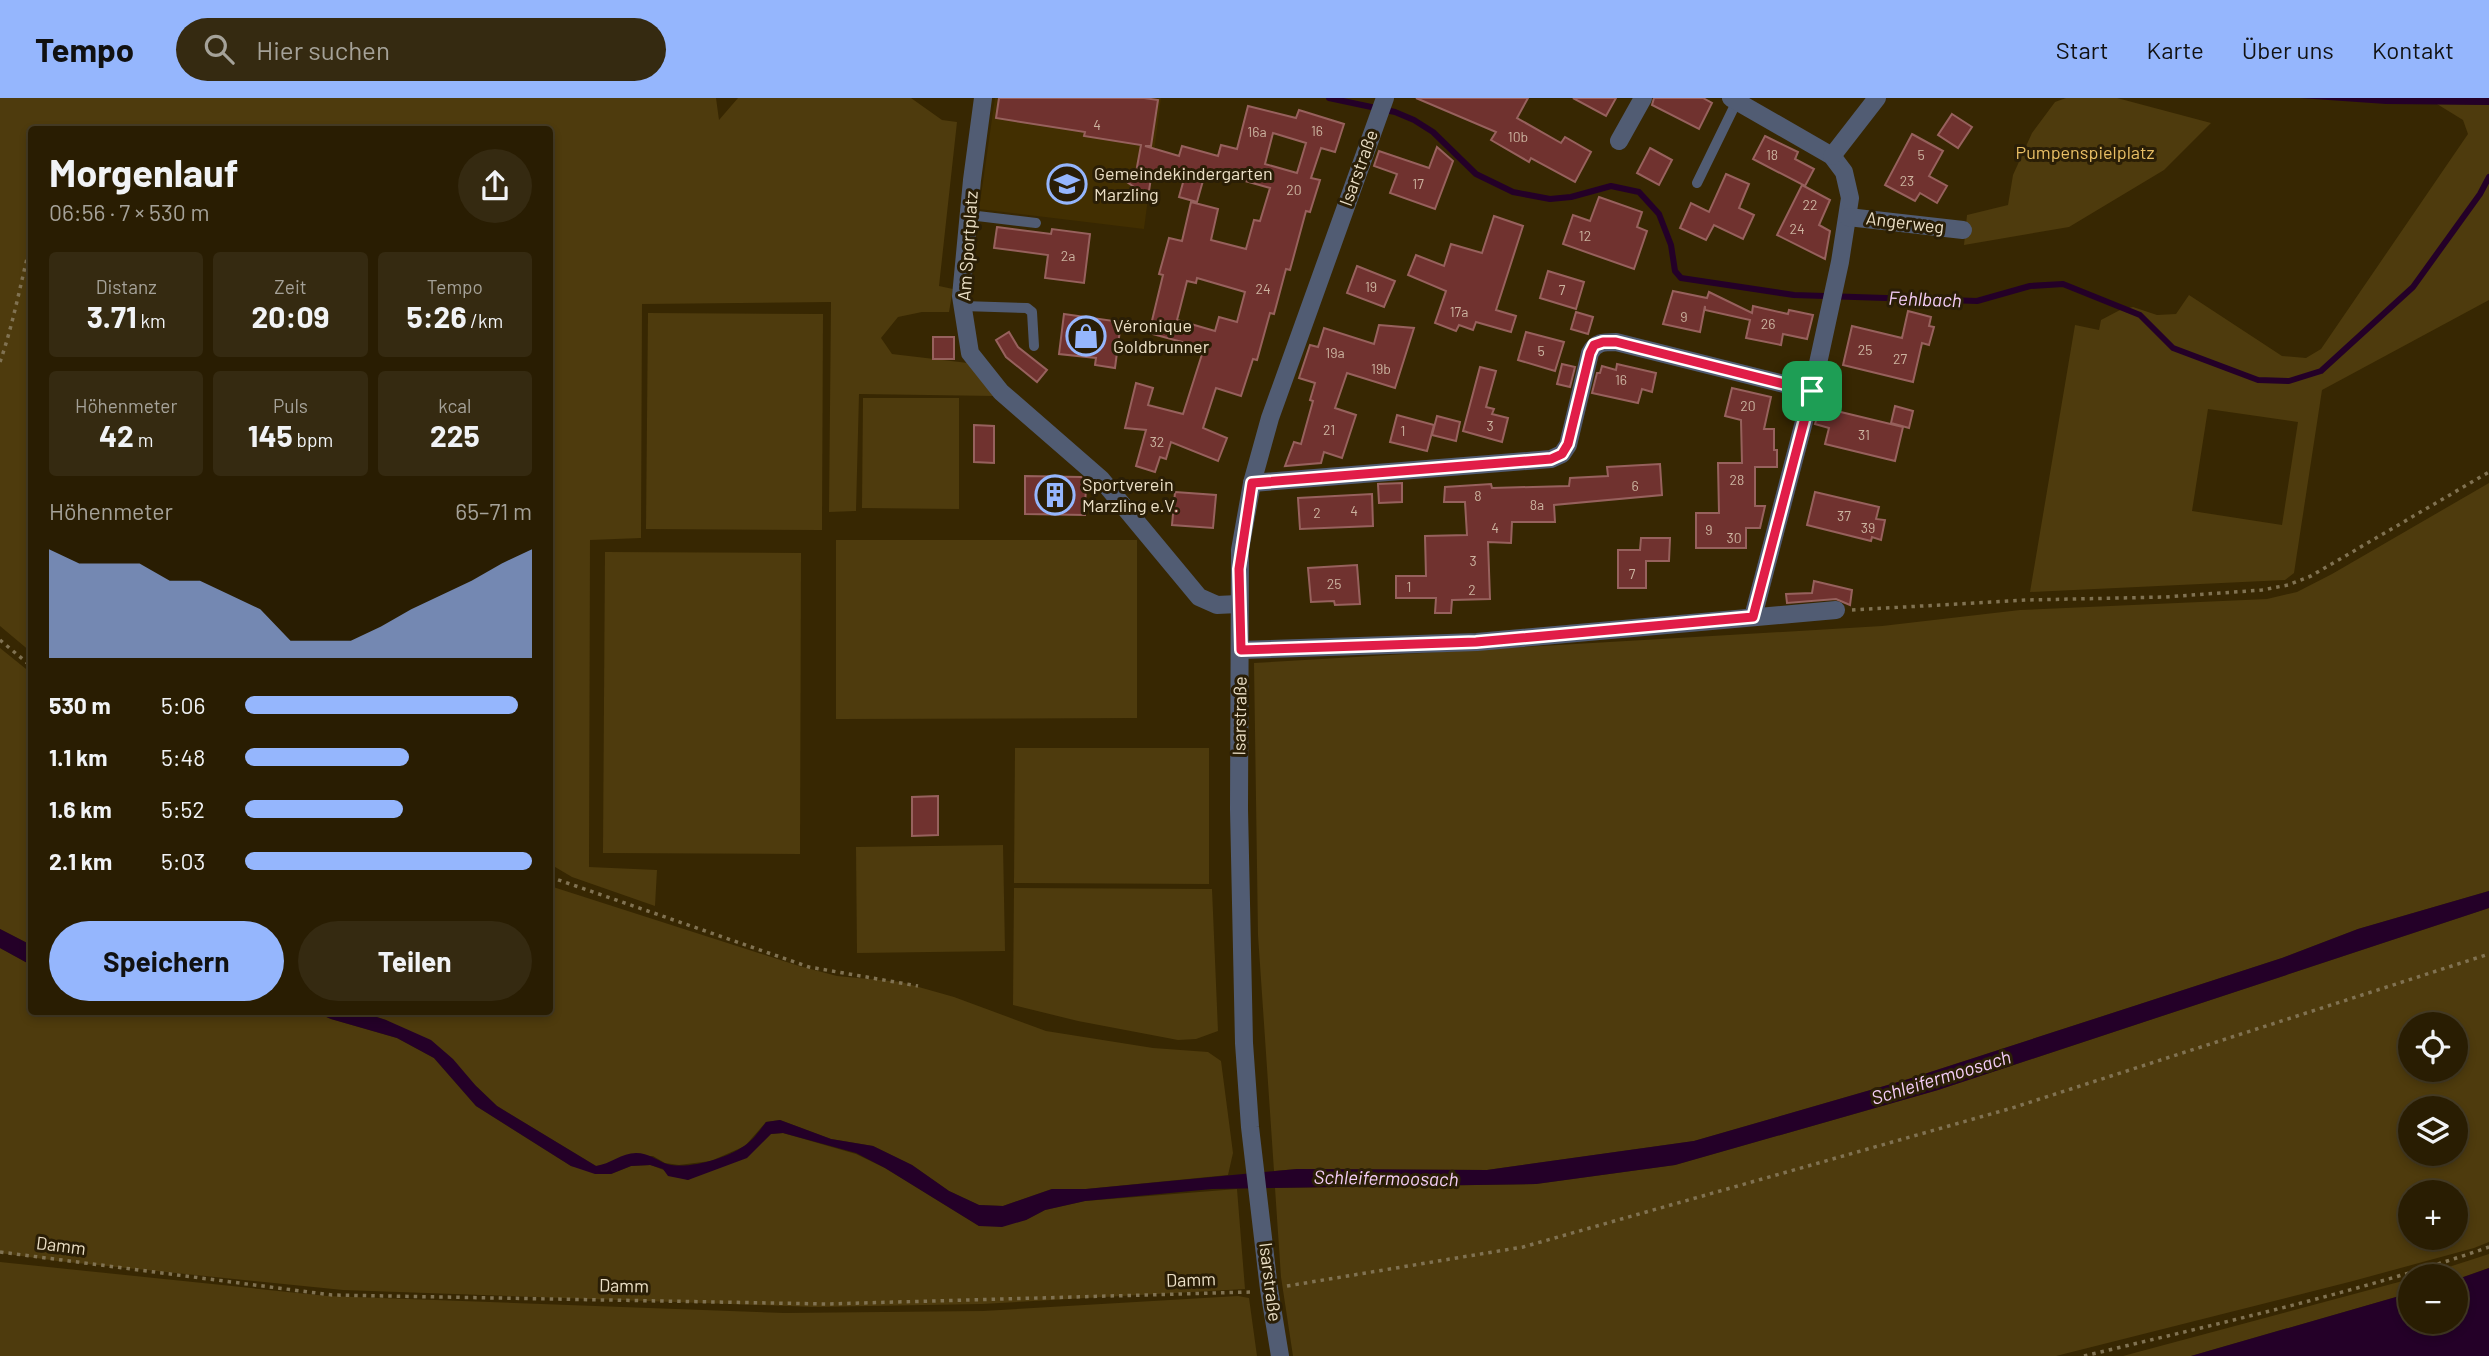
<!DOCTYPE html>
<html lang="de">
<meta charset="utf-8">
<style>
body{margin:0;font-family:Barlow,sans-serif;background:#352a11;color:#f1f3f6;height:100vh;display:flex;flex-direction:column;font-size:26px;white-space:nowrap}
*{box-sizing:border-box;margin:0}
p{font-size:23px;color:#a5a299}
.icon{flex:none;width:38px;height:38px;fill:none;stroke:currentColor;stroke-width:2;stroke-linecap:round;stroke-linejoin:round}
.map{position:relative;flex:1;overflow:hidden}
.drawer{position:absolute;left:28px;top:28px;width:525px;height:889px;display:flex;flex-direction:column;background:#291d02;border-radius:7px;box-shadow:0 4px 10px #0003,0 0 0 2px #453b24}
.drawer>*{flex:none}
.buttons{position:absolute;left:2398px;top:914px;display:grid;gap:14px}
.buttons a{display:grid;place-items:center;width:70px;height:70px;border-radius:50%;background:#291d02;box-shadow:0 4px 10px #0003,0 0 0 2px #453b24;font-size:35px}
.pin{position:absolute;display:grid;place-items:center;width:60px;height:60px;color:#fff;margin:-30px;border-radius:14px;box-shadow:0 4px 10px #0006}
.round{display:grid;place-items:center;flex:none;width:74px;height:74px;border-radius:37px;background:#352a11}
.summary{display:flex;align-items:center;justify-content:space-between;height:119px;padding:0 21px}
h1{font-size:38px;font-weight:700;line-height:52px}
.metrics{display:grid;grid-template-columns:repeat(3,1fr);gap:10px;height:119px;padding:7px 21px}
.metrics div{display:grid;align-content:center;border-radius:7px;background:#352a11;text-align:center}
.metrics b{font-size:30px;font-weight:700}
.metrics small{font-size:19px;font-weight:400}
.metrics p{font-size:19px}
.chart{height:196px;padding:14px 21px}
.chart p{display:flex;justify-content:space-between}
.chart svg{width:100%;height:126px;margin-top:7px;fill:#95b6fd;opacity:.7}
.cta{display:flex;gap:14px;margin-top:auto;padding:14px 21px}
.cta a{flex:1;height:80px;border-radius:42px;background:#95b6fd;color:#111;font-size:28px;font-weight:700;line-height:80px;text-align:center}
.cta a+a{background:#352a11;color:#f1f3f6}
ul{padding:0 21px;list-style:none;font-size:23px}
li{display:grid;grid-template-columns:112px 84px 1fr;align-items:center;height:52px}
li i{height:18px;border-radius:9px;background:#95b6fd}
header{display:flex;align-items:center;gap:42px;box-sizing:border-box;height:98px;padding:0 35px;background:#95b6fd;color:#111}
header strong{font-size:33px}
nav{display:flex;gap:38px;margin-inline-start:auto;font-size:24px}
.search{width:490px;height:63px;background:#352a11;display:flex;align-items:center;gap:18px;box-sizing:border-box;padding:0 24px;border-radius:38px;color:#a5a299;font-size:26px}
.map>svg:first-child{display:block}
.built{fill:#422f01}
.green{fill:#4e3b0d;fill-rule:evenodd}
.water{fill:#240028}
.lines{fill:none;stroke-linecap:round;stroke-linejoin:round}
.stream{stroke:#240028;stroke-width:6}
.building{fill:#70322f;stroke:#97615d;stroke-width:2;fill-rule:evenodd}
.path{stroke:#807252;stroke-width:3.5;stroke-dasharray:3.5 5;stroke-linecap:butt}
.service{stroke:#515c73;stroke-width:10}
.minor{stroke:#515c73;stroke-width:18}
.route-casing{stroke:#fff;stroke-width:14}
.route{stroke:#e11d48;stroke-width:9}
.labels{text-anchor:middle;stroke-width:6;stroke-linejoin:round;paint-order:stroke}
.number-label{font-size:14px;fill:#ccb4a0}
.park-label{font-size:18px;fill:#e9bf65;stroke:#2a1e06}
.street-label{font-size:18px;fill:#ebdfc6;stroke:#2a1e06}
.poi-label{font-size:18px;fill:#ebdfc6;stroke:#2a1e06;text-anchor:start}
.water-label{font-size:19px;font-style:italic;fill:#f4cdf7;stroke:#2a1e06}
</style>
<header>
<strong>Tempo</strong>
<div class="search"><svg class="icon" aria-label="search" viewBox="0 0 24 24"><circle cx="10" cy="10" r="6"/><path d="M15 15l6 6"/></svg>Hier suchen</div>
<nav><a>Start</a><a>Karte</a><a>Über uns</a><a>Kontakt</a></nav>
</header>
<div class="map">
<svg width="2489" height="1258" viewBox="0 0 2489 1258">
<rect width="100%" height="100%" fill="#372702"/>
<path class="built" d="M995,0H1161L1144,131L979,111Z"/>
<g class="green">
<path d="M0,0H716L719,22L738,0H911L942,22L957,24L939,188L953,191L949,214H922L898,219L881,240L892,256L968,265L996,298L859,296L856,413L829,414L831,204L642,206L641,440L590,442L589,769L657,772L655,808L572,779L550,766V32H32L31,554L0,528Z"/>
<path d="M2066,0H2117L2211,25L2164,72L2069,129L1964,147L1967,117L2008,107L2013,77L2032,35L2055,4Z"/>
<path d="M2437,6L2489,7V202L2322,292L2294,475L2285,482L2030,494L2075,227L2099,232L2101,222L2120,212L2133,209L2157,217L2176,216L2189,197L2282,258L2306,260L2321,251L2468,36L2463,22ZM2208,311L2298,324L2282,427L2192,413Z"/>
<path d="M648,215L823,216L822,432L646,431Z"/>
<path d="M863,300H959V411L862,410Z"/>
<path d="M2489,385V793L2358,831L2282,860L1912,980L1694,1043L1487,1072L1297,1071L1274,1073L1258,837L1254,565L1882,528L2020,512L2267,501L2297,494L2332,476Z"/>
<path d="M836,442H1137V620L836,621Z"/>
<path d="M605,454L801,455L800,756L603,755Z"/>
<path d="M0,550L31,575V847L0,831Z"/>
<path d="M1015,650H1209V786L1014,785Z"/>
<path d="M1003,747L1005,853L857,855L856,749Z"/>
<path d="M550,788L799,868L837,878L901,884L954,899L1046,933L1153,950L1208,954L1221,963L1233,1055L1228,1077L1086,1091H1052L1003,1108L979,1107L949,1093L912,1067L873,1048L831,1041L780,1022L766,1024L745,1048L711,1063L679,1067L665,1065L653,1058L621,1059L609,1067L596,1068L497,1008L476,988L386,922L361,914H550Z"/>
<path d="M1014,790L1212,791L1218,933L1196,941L1178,942L1078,923L1013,907Z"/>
<path d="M2489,810V1144L2474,1150L2353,1183L2056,1258H1293L1281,1179L1275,1090L1536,1086L1675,1067L1938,992ZM2410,926H2455V971H2410ZM2410,1010H2455V1055H2410ZM2410,1094H2455V1139H2410Z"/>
<path d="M0,850L31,867L32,914H315L331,921L397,940L434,960L476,1008L571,1068L611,1076L631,1068L651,1067L688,1082L771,1036L783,1035L856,1056L885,1070L979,1128L1026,1122L1045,1112L1085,1103L1237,1091L1245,1191L982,1206L814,1209L343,1192L58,1163L0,1155Z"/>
<path d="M2489,1156V1170L2455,1182V1178H2421Z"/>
<path d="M0,1164L327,1198L784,1215L983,1213L1238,1198L1249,1200L1257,1258H0Z"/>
<path d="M2410,1181V1195L2191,1258H2123Z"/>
</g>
<g class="water">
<path d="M2300,0H2489V7L2386,6Z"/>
<path d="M2489,793V810L1938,992L1675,1067L1536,1086L1212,1091L1085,1103L1045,1112L1026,1122L1002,1129L979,1128L885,1070L856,1055L783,1035L771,1036L747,1060L688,1082L668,1078L663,1071L650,1067L631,1068L611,1076H595L571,1068L476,1008L434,960L397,940L331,921L315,914H361L386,922L431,942L453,961L476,988L497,1008L596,1068C610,1066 622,1055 636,1055C649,1055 656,1062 667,1066C688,1072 727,1060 744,1048C753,1042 760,1032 766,1024L780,1022L831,1041L873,1048L912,1067L949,1093L979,1107L1003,1108L1052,1091H1086L1297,1071L1487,1072L1694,1043L1912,980L2282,860L2358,831Z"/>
<path d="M0,831L31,847V867L0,850Z"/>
<path d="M2489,1170V1258H2191L2410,1195V1223H2455V1182Z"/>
</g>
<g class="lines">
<path class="stream" d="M1329,0L1395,14L1414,22L1433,34L1476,76L1513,94L1550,101L1571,99L1611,88L1639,94L1659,116L1671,147L1675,173L1681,180L1794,197L1977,203L2030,188L2063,186L2140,217L2173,250L2258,282L2289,283L2321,273L2413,189L2480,96L2489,79"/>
</g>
<g class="building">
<path d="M999,0H1144L1158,2L1151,48H1145L1179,58L1182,48L1218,58L1221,47L1237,51L1248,8L1296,20L1299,12L1344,26L1335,54L1321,50L1311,80L1320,82L1310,114L1306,113L1290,172L1286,171L1274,216L1270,215L1257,262L1253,261L1241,298L1216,290L1203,330L1227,340L1218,363L1171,344L1166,361L1160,359L1155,374L1136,368L1146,332L1125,330L1136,285L1153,290L1148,307L1183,316L1204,250L1149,235L1163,177L1159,176L1169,140L1182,143L1191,104L1218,111L1211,142L1246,151L1254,122L1260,123L1270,90L1206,72L1197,104L1179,99L1184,81L1152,73L1149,93H1140L1127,84L1129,74L1141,70L1137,69L1141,47L1084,38L1085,34L996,20ZM1273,35L1306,45L1297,75L1265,66ZM1197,180L1245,194L1237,224L1219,219L1215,233L1177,222L1187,183L1196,185Z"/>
<path d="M1416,0H1528L1517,20L1561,45L1565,39L1591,54L1575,84L1531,60L1529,64L1491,42L1496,34Z"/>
<path d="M1573,0H1616L1606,18Z"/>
<path d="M1654,0H1703L1712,5L1699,31L1652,7Z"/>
<path d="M1952,16L1972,29L1958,50L1938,37Z"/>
<path d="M1912,36L1943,53L1929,78L1947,88L1937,105L1920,95L1915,103L1885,87Z"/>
<path d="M1765,38L1798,54L1795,61L1814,71L1805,88L1753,61Z"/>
<path d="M1437,49L1453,63L1435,111L1390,95L1397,76L1374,68L1379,53L1429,70Z"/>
<path d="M1650,50L1672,62L1659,87L1637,75Z"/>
<path d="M1726,76L1749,86L1739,110L1754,117L1743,141L1714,127L1706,142L1680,130L1691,105L1709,114Z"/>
<path d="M1802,87L1830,102L1819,127L1830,133L1825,161L1777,137Z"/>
<path d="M1599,99L1642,114L1637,129L1647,133L1634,171L1563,146L1573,117L1590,123Z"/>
<path d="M1494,118L1523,128L1496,212L1516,218L1511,234L1476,224L1473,232L1459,227L1456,233L1435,225L1446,193L1408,177L1416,157L1444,168L1451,146L1482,155Z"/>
<path d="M997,129L1051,136L1052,131L1090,136L1084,185L1045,180L1048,157L994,150Z"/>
<path d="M1357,168L1395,183L1384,209L1347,195Z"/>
<path d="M1548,173L1584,184L1576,211L1540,200Z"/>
<path d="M1673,193L1707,200L1709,194L1752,215L1753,208L1788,216L1789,212L1813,217L1807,241L1783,236L1781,247L1746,240L1750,222L1705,212V208L1700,234L1663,226Z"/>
<path d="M1908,213L1931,219L1929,228L1934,229L1929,247L1922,245L1913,284L1843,267L1852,228L1902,240Z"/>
<path d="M1576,214L1593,219L1588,236L1571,231Z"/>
<path d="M1064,216L1121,224L1115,270L1095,267L1096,260L1059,256Z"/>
<path d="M1379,227L1414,230L1395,290L1347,275L1335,310L1356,317L1342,360L1324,354L1321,365L1285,368L1294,344L1301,346L1313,303L1310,302L1315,285L1299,280L1310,247L1318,249L1324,230L1374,246Z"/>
<path d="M1009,234L1018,249L1047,272L1037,284L1006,259L996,242Z"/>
<path d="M1526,234L1564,244L1555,273L1518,262Z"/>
<rect x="933" y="239" width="21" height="22"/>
<path d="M1562,266L1575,269L1570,289L1557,286Z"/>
<path d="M1617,266L1656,275L1652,294L1642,291L1638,305L1592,295L1597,275H1600L1602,268L1616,272Z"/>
<path d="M1480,269L1496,273L1486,309L1494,311L1492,316L1508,320L1502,344L1463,333Z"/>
<path d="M1732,290L1771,299L1764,331H1774V352H1777V369H1755V408H1765L1760,430H1746V450H1696V415H1719L1718,365H1742L1741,322L1725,318Z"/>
<path d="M1895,308L1913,313L1909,330L1891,325Z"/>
<path d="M1820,309L1903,329L1895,363L1825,346L1829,330L1815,326Z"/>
<path d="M1397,317L1434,327L1427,353L1390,344Z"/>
<path d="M1437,318L1460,324L1456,343L1432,337Z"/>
<path d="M974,327L994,328V365L974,364Z"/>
<path d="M1660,366L1662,397L1554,407L1555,424H1512L1511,445L1488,444L1490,501L1452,502L1451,515H1435L1436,500H1396V478H1426L1425,438L1467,437L1465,404H1444L1445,389L1491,386L1492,390L1569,388L1570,380L1608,378L1607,369Z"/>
<path d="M1025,378L1081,379L1086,383L1085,417L1025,416Z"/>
<path d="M1402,385V404L1379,405L1378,386Z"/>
<path d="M1175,394L1216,397L1213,430L1172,427Z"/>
<path d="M1815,394L1879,409L1876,421L1885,422L1881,442L1872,439L1871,443L1807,427Z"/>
<path d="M1372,396L1373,428L1300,431L1298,400Z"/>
<path d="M1641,440H1670L1669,463H1646V490H1618V452H1640Z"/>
<path d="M1357,467L1360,506L1335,507L1334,503L1311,504L1308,470Z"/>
<path d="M1814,483L1852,492L1850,507L1836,501L1787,505L1786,496L1812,495Z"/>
<path d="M938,698V737L912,738V699Z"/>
</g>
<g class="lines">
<g class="path">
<path d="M0,264C14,224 21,182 32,141"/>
<path d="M1852,512L2027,502L2165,499L2262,492L2288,487L2311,478L2489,374"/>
<path d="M0,542L32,569"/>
<path d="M550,779L809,869L918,888"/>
<path d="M0,1154L332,1197L826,1206L1251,1194"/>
<path d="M1287,1188L1523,1149L2012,1010L2489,856"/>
<path d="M2084,1258C2220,1225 2357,1195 2489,1149"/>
</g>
<g class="service">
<path d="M1697,85L1737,3"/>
<path d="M969,117L1036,125"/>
<path d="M963,208L1027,210L1032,214L1034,248"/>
</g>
<g class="minor">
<path d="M983,0L972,82L961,198L970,255L1001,294L1101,381L1199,499L1217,507L1238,506"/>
<path d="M1731,0L1832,58L1844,74L1850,100L1840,164L1812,293L1753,519"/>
<path d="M1619,43L1643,0"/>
<path d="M1832,58L1877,0"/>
<path d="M1848,119L1963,132"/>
<path d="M1252,385L1551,361L1562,356L1568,347L1590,255C1596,244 1603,244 1616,244L1812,293"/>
<path d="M1241,552L1477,544L1836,512"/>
<path d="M1280,1258L1269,1191L1250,1029L1244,945L1239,711L1240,452L1252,385L1270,320L1385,0"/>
</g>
</g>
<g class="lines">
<g class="route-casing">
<path id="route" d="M1603,244H1616L1812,293L1753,519L1476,544L1241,552L1239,471L1252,385L1551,361L1562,356L1568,346L1590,255L1594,247Z"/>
</g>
<use href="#route" class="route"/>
</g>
<defs>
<g id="school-ring" transform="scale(2.0125)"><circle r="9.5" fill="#2a1e06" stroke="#95b6fd" stroke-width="1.5"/><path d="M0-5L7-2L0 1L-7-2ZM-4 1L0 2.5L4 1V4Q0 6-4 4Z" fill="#95b6fd"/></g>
<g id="shop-ring" transform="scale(2.0125)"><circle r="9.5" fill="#2a1e06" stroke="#95b6fd" stroke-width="1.5"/><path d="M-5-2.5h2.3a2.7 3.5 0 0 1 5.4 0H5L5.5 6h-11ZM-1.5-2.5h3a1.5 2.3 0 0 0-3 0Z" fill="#95b6fd"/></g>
<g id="building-ring" transform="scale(2.0125)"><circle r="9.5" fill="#2a1e06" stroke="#95b6fd" stroke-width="1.5"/><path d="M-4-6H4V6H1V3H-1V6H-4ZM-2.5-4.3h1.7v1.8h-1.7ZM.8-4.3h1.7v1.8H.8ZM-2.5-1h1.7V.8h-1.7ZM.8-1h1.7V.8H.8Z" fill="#95b6fd"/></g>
</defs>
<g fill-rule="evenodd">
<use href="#school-ring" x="1067" y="86"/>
<use href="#shop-ring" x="1086" y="238"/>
<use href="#building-ring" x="1055" y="397"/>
</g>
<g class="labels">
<g class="number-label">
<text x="1097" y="32">4</text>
<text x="1317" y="38">16</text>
<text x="1257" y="39">16a</text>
<text x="1518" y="44">10b</text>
<text x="1772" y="62">18</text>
<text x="1921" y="62">5</text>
<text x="1907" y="88">23</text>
<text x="1418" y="91">17</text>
<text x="1294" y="97">20</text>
<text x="1810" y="112">22</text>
<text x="1797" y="136">24</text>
<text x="1585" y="143">12</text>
<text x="1068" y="163">2a</text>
<text x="1371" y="194">19</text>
<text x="1263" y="196">24</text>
<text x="1562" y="197">7</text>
<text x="1459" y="219">17a</text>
<text x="1684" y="224">9</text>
<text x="1768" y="231">26</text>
<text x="1865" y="257">25</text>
<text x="1541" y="258">5</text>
<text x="1335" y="260">19a</text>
<text x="1900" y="266">27</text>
<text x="1381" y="276">19b</text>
<text x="1621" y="287">16</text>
<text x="1748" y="313">20</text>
<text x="1490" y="333">3</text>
<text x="1329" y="337">21</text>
<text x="1403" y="338">1</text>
<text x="1864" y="342">31</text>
<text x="1157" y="349">32</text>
<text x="1737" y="387">28</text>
<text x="1635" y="393">6</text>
<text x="1478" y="403">8</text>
<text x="1537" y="412">8a</text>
<text x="1354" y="418">4</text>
<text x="1317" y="420">2</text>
<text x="1844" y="423">37</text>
<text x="1495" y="435">4</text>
<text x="1868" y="435">39</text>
<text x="1709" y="437">9</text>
<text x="1734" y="445">30</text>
<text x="1473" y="468">3</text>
<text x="1632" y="481">7</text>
<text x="1334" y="491">25</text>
<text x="1409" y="494">1</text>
<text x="1472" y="497">2</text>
</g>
<g class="park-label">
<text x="2085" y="61">Pumpenspielplatz</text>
</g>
<g class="street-label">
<text transform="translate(1359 70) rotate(-70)" y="6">Isarstraße</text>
<text transform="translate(1905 125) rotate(7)" y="6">Angerweg</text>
<text transform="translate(968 148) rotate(-86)" y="6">Am Sportplatz</text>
<text transform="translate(1240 618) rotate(-89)" y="6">Isarstraße</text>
<text transform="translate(61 1148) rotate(7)" y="6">Damm</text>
<text transform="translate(1191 1182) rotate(-2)" y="6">Damm</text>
<text transform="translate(1270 1184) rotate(83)" y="6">Isarstraße</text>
<text transform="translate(624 1188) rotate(1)" y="6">Damm</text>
</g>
<g class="poi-label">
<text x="1094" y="82">Gemeindekindergarten<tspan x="1094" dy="21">Marzling</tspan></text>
<text x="1113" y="234">Véronique<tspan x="1113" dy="21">Goldbrunner</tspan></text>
<text x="1082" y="393">Sportverein<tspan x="1082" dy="21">Marzling e.V.</tspan></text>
</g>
<g class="water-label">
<text transform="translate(1925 201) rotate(2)" y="7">Fehlbach</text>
<text transform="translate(1941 979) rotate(-17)" y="7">Schleifermoosach</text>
<text transform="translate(1386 1080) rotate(1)" y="7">Schleifermoosach</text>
</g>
</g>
</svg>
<div class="buttons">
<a><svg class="icon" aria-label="locate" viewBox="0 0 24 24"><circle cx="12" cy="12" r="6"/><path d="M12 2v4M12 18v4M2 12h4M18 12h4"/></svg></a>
<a><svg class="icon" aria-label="layers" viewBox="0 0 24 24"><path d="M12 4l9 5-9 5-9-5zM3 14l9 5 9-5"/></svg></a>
<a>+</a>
<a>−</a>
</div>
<div class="pin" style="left:1812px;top:293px;background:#1e9e55"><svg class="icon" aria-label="arrive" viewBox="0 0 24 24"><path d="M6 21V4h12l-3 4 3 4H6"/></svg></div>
<section class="drawer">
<div class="summary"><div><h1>Morgenlauf</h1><p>06:56 · 7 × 530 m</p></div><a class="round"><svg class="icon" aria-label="share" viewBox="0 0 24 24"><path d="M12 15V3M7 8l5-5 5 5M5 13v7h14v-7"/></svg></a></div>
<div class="metrics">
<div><p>Distanz</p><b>3.71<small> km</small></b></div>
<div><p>Zeit</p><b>20:09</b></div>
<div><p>Tempo</p><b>5:26<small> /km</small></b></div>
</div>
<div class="metrics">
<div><p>Höhenmeter</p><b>42<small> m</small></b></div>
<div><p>Puls</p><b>145<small> bpm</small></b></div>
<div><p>kcal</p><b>225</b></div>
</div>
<div class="chart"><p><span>Höhenmeter</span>65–71 m</p>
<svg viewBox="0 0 160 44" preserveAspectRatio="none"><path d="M0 44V6L10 11L20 11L30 11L40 17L50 17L60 22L70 27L80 38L90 38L100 38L110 33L120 27L130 22L140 17L150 11L160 6V44z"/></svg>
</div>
<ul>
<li><b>530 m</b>5:06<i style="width:95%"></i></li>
<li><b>1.1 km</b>5:48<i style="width:57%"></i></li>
<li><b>1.6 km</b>5:52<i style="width:55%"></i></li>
<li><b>2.1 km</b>5:03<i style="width:100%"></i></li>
</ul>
<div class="cta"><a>Speichern</a><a>Teilen</a></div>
</section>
</div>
